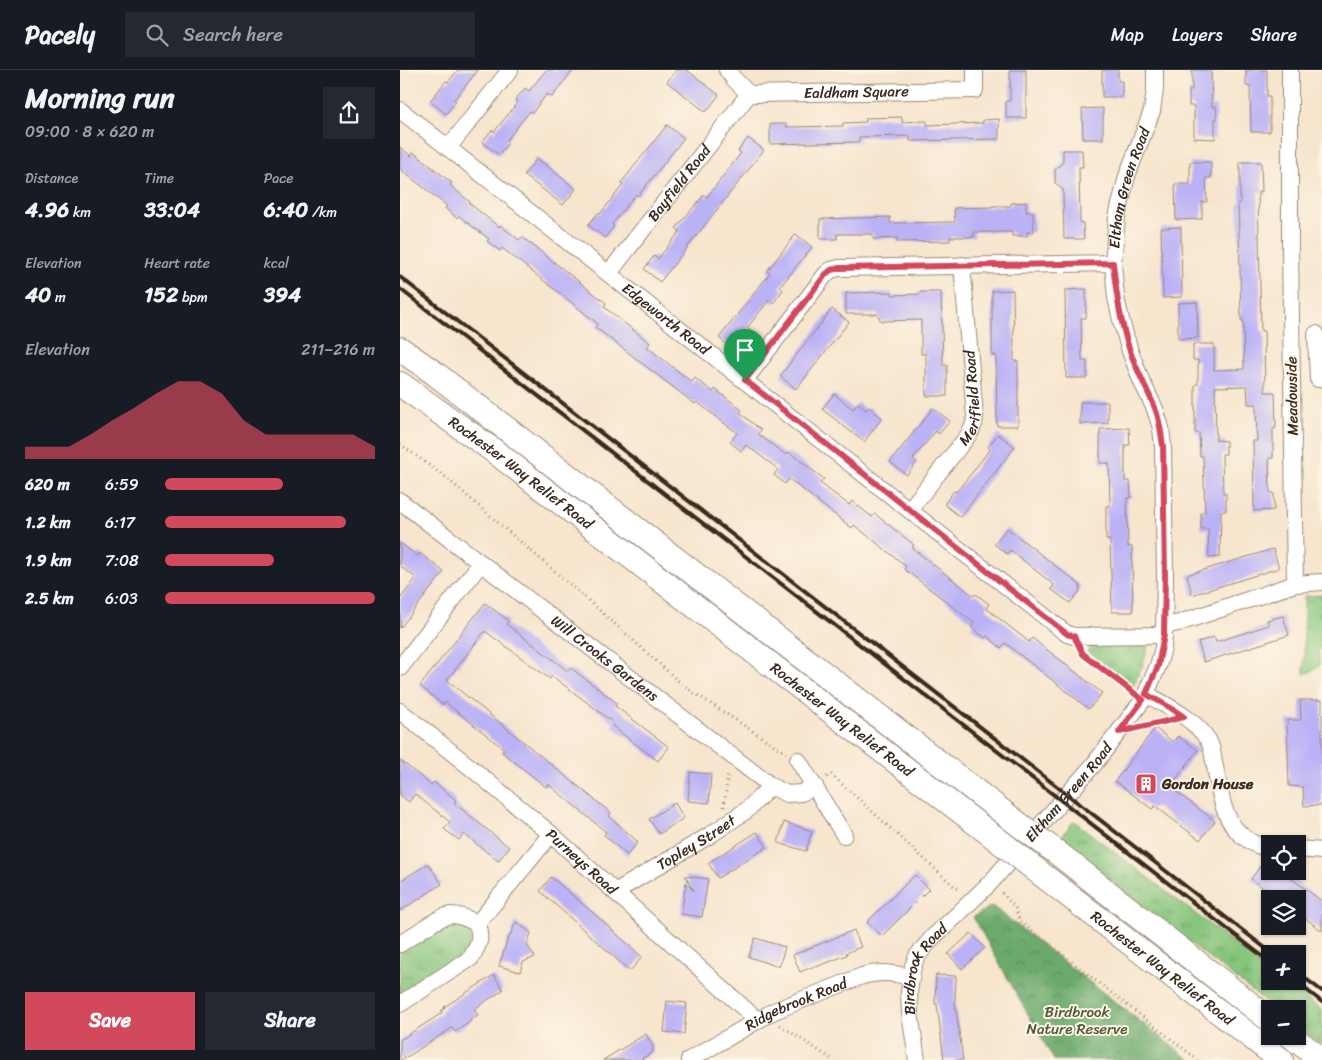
<!DOCTYPE html>
<meta charset="utf-8">
<style>
body{margin:0;font-family:Sriracha,sans-serif;background:#242831;color:#f1f3f6;height:100vh;display:flex;flex-direction:column;font-size:19px;white-space:nowrap}
*{box-sizing:border-box;margin:0}
p{font-size:16px;color:#9ea1a6}
.icon{flex:none;width:28px;height:28px;fill:none;stroke:currentColor;stroke-width:2;stroke-linecap:round;stroke-linejoin:round}
.map{position:relative;flex:1;overflow:hidden}
.drawer{display:flex;flex-direction:column;background:#171b24;width:400px}
.drawer>*{flex:none}
.fabs{position:absolute;left:861px;top:765px;display:grid;gap:10px}
.fabs a{display:grid;place-items:center;width:45px;height:45px;border-radius:0px;background:#171b24;box-shadow:0 1px 4px #0004;font-size:25px}
.pin{position:absolute;display:grid;place-items:center;width:42px;height:42px;color:#fff;margin:-51px -21px;border-radius:50% 50% 50% 0;rotate:-45deg;box-shadow:0 0 5px #0007}
.pin .icon{rotate:45deg}
.round{display:grid;place-items:center;flex:none;width:52px;height:52px;border-radius:0px;background:#242831}
.summary{display:flex;align-items:center;justify-content:space-between;height:85px;padding:0 25px}
h1{font-size:28px;font-weight:700;line-height:38px}
.figures{display:grid;grid-template-columns:repeat(3,1fr);gap:8px;height:85px;padding:5px 25px}
.figures div{display:grid;align-content:center}
.figures b{font-size:21px;font-weight:700}
.figures small{font-size:14px;font-weight:400}
.figures p{font-size:14px}
.chart{height:140px;padding:10px 25px}
.chart p{display:flex;justify-content:space-between}
.chart svg{width:100%;height:90px;margin-top:5px;fill:#d1495b;opacity:.7}
.action{display:flex;gap:10px;margin-top:auto;padding:10px 25px}
.action a{flex:1;height:58px;border-radius:0px;background:#d1495b;color:#fff;font-size:20px;font-weight:700;line-height:58px;text-align:center}
.action a+a{background:#242831;color:#f1f3f6}
ul{padding:0 25px;list-style:none;font-size:16px}
li{display:grid;grid-template-columns:80px 60px 1fr;align-items:center;height:38px}
li i{height:12px;border-radius:6px;background:#d1495b}
header{display:flex;align-items:center;gap:30px;box-sizing:border-box;height:70px;padding:0 25px;background:#171b24;border-bottom:1px solid #363941}
header strong{font-size:24px}
nav{display:flex;gap:28px;margin-inline-start:auto;font-size:18px}
.search{width:350px;height:45px;background:#242831;display:flex;align-items:center;gap:12px;box-sizing:border-box;padding:0 18px;border-radius:0px;color:#9ea1a6;font-size:19px}
main{display:flex;flex:1;min-height:0}
.map>svg:first-child{display:block}
.grass{fill:url(#grass-tufts);stroke:#60784d}
.forest{fill:url(#forest-crowns);stroke:#546a45}
.building{fill:#bbb2f6}
.lines{fill:none;stroke-linecap:round;stroke-linejoin:round}
.minor-casing{stroke:#998876;stroke-width:18}
.highway-casing{stroke:#998876;stroke-width:26}
.path{stroke:#998876;stroke-width:3;stroke-dasharray:1 4;stroke-linecap:butt}
.minor{stroke:#fff;stroke-width:16}
.highway{stroke:#fff;stroke-width:24}
.rail{stroke:#3b2a1e;stroke-width:4}
.highway-bridge-casing{stroke:#998876;stroke-width:26;stroke-linecap:butt}
.highway-bridge{stroke:#fff;stroke-width:24}
.route-casing{stroke:#fff;stroke-width:10}
.route{stroke:#d1495b;stroke-width:6}
.labels{text-anchor:middle;stroke-width:4;stroke-linejoin:round;paint-order:stroke}
.street-label{font-size:15px;fill:#3b2a1e;stroke:#fcf5e5}
.poi-label{font-size:15px;font-weight:bold;fill:#3b2a1e;stroke:#fcf5e5;text-anchor:start}
.park-label{font-size:15px;fill:#52583a;stroke:#fcf5e5}
</style>
<header>
<strong>Pacely</strong>
<div class="search"><svg class="icon" aria-label="search" viewBox="0 0 24 24"><circle cx="10" cy="10" r="6"/><path d="M15 15l6 6"/></svg>Search here</div>
<nav><a>Map</a><a>Layers</a><a>Share</a></nav>
</header>
<main>
<section class="drawer">
<div class="summary"><div><h1>Morning run</h1><p>09:00 · 8 × 620 m</p></div><a class="round"><svg class="icon" aria-label="share" viewBox="0 0 24 24"><path d="M12 15V3M7 8l5-5 5 5M5 13v7h14v-7"/></svg></a></div>
<div class="figures">
<div><p>Distance</p><b>4.96<small> km</small></b></div>
<div><p>Time</p><b>33:04</b></div>
<div><p>Pace</p><b>6:40<small> /km</small></b></div>
</div>
<div class="figures">
<div><p>Elevation</p><b>40<small> m</small></b></div>
<div><p>Heart rate</p><b>152<small> bpm</small></b></div>
<div><p>kcal</p><b>394</b></div>
</div>
<div class="chart"><p><span>Elevation</span>211–216 m</p>
<svg viewBox="0 0 160 44" preserveAspectRatio="none"><path d="M0 44V38L10 38L20 38L30 32L40 25L50 19L60 12L70 6L80 6L90 12L100 25L110 32L120 32L130 32L140 32L150 32L160 38V44z"/></svg>
</div>
<ul>
<li><b>620 m</b>6:59<i style="width:56%"></i></li>
<li><b>1.2 km</b>6:17<i style="width:86%"></i></li>
<li><b>1.9 km</b>7:08<i style="width:52%"></i></li>
<li><b>2.5 km</b>6:03<i style="width:100%"></i></li>
</ul>
<div class="action"><a>Save</a><a>Share</a></div>
</section>
<div class="map">
<svg width="922" height="990" viewBox="0 0 922 990">
<defs>
<pattern id="grass-tufts" width="24" height="20" patternUnits="userSpaceOnUse" patternTransform="scale(1.25)"><rect width="24" height="20" fill="#86c57c"/><path d="M3 7l-1-3M5 7V3M7 7l1-3M15 17l-1-3M17 17v-4M19 17l1-3" fill="none" stroke="#6fa065"/></pattern>
<pattern id="forest-crowns" width="20" height="18" patternUnits="userSpaceOnUse" patternTransform="scale(1.25)"><rect width="20" height="18" fill="#6caa6c"/><path d="M2 6a3 3 0 1 1 6 0M12 15a3 3 0 1 1 6 0" fill="none" stroke="#5a8b58"/></pattern>
</defs>
<rect width="100%" height="100%" fill="#fcf5e5"/>
<filter id="ink" filterUnits="userSpaceOnUse"><feTurbulence type="fractalNoise" baseFrequency=".02" numOctaves="2"/><feDisplacementMap in="SourceGraphic" scale="10" xChannelSelector="R" yChannelSelector="G"/><feConvolveMatrix kernelMatrix="1 2 1 2 8 2 1 2 1" color-interpolation-filters="sRGB"/></filter>
<filter id="wash" filterUnits="userSpaceOnUse"><feTurbulence type="fractalNoise" baseFrequency=".0096" numOctaves="4" result="noise"/><feDisplacementMap in="SourceGraphic" scale="20" xChannelSelector="R" yChannelSelector="G"/><feGaussianBlur stdDeviation="1.12" result="paint"/><feColorMatrix in="noise" values="0 0 0 0 0 0 0 0 0 0 0 0 0 0 0 0 0 1.4 0 .05"/><feComposite in="paint" operator="in"/></filter>
<g filter="url(#wash)">
<rect width="100%" height="100%" fill="#f7e5cd"/>
<g class="grass">
<path d="M922,525V578L918,579L920,594L915,600L904,604V526Z"/>
<path d="M749,573L742,597L731,620L685,584L693,574Z"/>
<path d="M674,751L870,901V911H884L922,940V975L898,956V939H875L658,770Z"/>
<path d="M51,853C72,855 72,865 69,882L0,928V882L43,855Z"/>
</g>
<path class="forest" d="M592,836L790,990H654L573,847Z"/>
<g id="blocks">
<g class="building">
<path d="M58,0H78L54,30L56,31L46,44L30,31L46,11L48,12Z"/>
<path d="M146,0H173L152,27L147,24L132,43L130,41L106,71L108,73L99,85L82,72L92,60L94,62L118,32L115,30L125,18L129,21Z"/>
<path d="M276,0H287L319,25L306,42L267,12Z"/>
<path d="M610,0H626V48H606V31H610Z"/>
<path d="M702,0H718V11H722V27H702Z"/>
<path d="M792,0H811L812,37L816,36L817,49H815V69L794,68V36H789V20H792Z"/>
<path d="M846,0H867V26H870V62H851L850,16H846Z"/>
<path d="M703,38V69H683L682,39Z"/>
<path d="M502,47V52L527,51V55L583,53V50L599,49V69L510,71V66L459,67V72L370,74V54H386L387,57L443,56V53L466,52V48Z"/>
<path d="M267,55L284,68L238,126L236,124L212,154L214,156L205,168L188,155L198,143L200,144L223,115L221,113Z"/>
<path d="M348,68L364,80L260,212L244,199L254,186L258,189L280,161L276,158L304,125L307,127L341,83L338,81Z"/>
<path d="M0,77L11,86L13,82L52,113L50,115L70,132L69,133L99,157L100,155L119,170L122,167L206,233L204,237L250,273L247,277L292,312L295,308L313,322L315,319L342,340L340,343L361,360L358,364L386,385L389,382L424,409L420,413L449,435L452,431L472,447L475,444L514,475L512,478L530,492L574,526L576,524L589,534L586,538L600,549L629,572L632,568L702,623L689,639L605,573L601,578L587,566L585,568L571,557L574,553L504,499L506,496L454,455L452,458L389,409L385,414L374,405L378,399L346,375L341,381L330,372L337,363L297,332L295,334L195,257L198,254L167,229L102,178L100,181L87,171L89,169L59,146L57,148L45,138L47,136L0,99Z"/>
<path d="M663,80H682L683,97H679L680,153H683L684,169H664L663,120L655,113V100L663,92Z"/>
<path d="M137,88L176,119L163,135L124,105Z"/>
<path d="M790,92H811V108H806L807,132H802V149L776,150L775,114H790Z"/>
<path d="M840,92H861L862,122H858L861,261H864L865,322H875L876,358L873,359V388H869L870,423H874V440L854,441L853,371H857L856,334H848L847,316L815,317L816,370L826,371V384H822L823,423H826V441H821L820,487L809,488L808,459H801V442H805L803,386H800L799,363H795V315L798,314V290H793V274H814V300L844,299L843,250H841L840,198L838,133H840Z"/>
<path d="M626,132V142H633L634,162H627V166H612V162H574V167H550V171L497,172V168L473,169V164H437V169H420V149L490,147V153L555,152L554,138L592,137V136H611V133Z"/>
<path d="M781,157L782,227L763,228L761,158Z"/>
<path d="M396,164L412,177L380,217L383,220L373,233L369,230L347,258L351,261L335,281L319,268L370,203L367,201Z"/>
<path d="M686,219V248H681L682,291H687V308H666L665,220Z"/>
<path d="M613,220L614,291H618V356H597L596,285L592,286V221Z"/>
<path d="M492,222V225L520,224V222H541L543,295H547V326H526V284H521V250L481,251L477,244H446V223Z"/>
<path d="M797,232L798,268L778,269V233Z"/>
<path d="M432,239L449,252L396,319L380,306Z"/>
<path d="M434,324L453,339L458,333L466,340L469,337L482,348L464,372L422,339Z"/>
<path d="M680,332H708V353L680,354Z"/>
<path d="M533,338L550,351L539,364L536,361L524,375L513,389L517,392L507,405L490,392Z"/>
<path d="M729,358L730,375H725V411H730L731,428H727L728,477H732L733,542H712L710,470H706V436H710L709,393H700V359Z"/>
<path d="M598,364L615,377L560,447L544,434L554,421L556,422L571,404L590,379L588,377Z"/>
<path d="M607,458L680,515V521L670,533L651,519L654,515L639,503L610,480L607,484L594,474Z"/>
<path d="M0,473L18,486L20,483L44,502L0,558V529L16,508L0,496Z"/>
<path d="M873,479L879,498L792,525L787,505Z"/>
<path d="M85,533L109,551L106,554L168,601L171,598L217,633L215,636L269,677L258,691L212,656L214,653L152,606L150,609L85,561L47,610L211,743L209,746L238,772L227,785L204,765L206,762L148,714L146,717L102,682L104,679L64,647L45,632L43,635L20,616Z"/>
<path d="M883,546L889,565L804,592L798,572L814,567L816,572L869,555L867,550Z"/>
<path d="M900,630H922V735L904,736L903,717L889,716L887,650H901Z"/>
<path d="M755,658L773,672L778,666L798,680L770,717L815,751L800,770L755,736L752,739L715,711Z"/>
<path d="M0,690L31,715L34,712L56,730L54,733L109,777L98,791L64,764L59,770L44,759L50,752L15,724L9,732L0,725Z"/>
<path d="M290,702L311,704L309,733L288,731Z"/>
<path d="M275,733L284,748L259,764L249,749Z"/>
<path d="M384,752L412,761L406,781L378,773Z"/>
<path d="M357,762L367,777L318,808L308,793Z"/>
<path d="M866,788H870V801H881L922,831V861L898,843V829H878L851,809Z"/>
<path d="M28,794L42,814L0,841V811Z"/>
<path d="M515,805L529,819L482,866L467,852Z"/>
<path d="M285,806L308,809L302,847L281,844L286,813L294,821Z"/>
<path d="M151,807L199,848L242,887L230,901L140,821Z"/>
<path d="M116,852L131,863L127,875L135,887L123,892L120,902L99,896L108,868H109Z"/>
<path d="M454,860L461,877L446,883L447,885L416,897L415,896L400,902L393,885Z"/>
<path d="M571,863L585,878L562,899L548,884Z"/>
<path d="M355,868L385,877L379,897L349,887Z"/>
<path d="M94,905L103,920L74,939L78,945L70,950L71,951L55,962L52,958L2,990H0V970L42,943L41,941L45,938L44,937Z"/>
<path d="M536,905L556,906L555,932L563,990H544L537,934H535Z"/>
<path d="M267,931L287,933L284,964L264,962Z"/>
<path d="M246,964L253,977V982L240,990H203Z"/>
</g>
</g>
</g>
<g filter="url(#ink)">
<use href="#blocks" fill-opacity="0" stroke="#998876" stroke-width="1"/>
<g class="lines">
<g class="minor-casing">
<g id="minor">
<path id="s1" d="M327,0L333,8L349,24L575,20V0"/>
<path id="s2" d="M0,40L667,564L674,566L764,565"/>
<path d="M48,78L110,0"/>
<path id="s3" d="M209,203L349,24"/>
<path d="M916,264L918,309"/>
<path d="M345,310L426,204L431,200L439,198L713,193"/>
<path id="s4" d="M0,431L371,716L387,724L401,723L415,716"/>
<path id="s5" d="M510,439L570,363L574,354L575,346L562,195"/>
<path d="M895,514L922,512"/>
<path d="M764,556L779,553L895,514L890,178V0"/>
<path d="M0,598L81,493"/>
<path d="M746,624C767,636 795,649 808,670C812,676 813,684 814,692C820,719 821,751 845,768C852,773 861,778 870,778"/>
<path id="s6" d="M0,641L70,697L151,764L357,950"/>
<path d="M398,690L444,765"/>
<path d="M898,779L922,781"/>
<path id="s7" d="M215,822L310,765L347,740L371,716"/>
<path d="M77,854L151,764"/>
<path d="M0,874C12,867 38,846 51,845C61,845 69,849 77,854C82,869 79,874 71,888L0,934"/>
<path id="s8" d="M289,990L374,941L462,906C480,901 493,903 511,907"/>
<path id="s9" d="M517,990L510,943L509,922L513,896L517,886L533,867L556,846L591,812L695,693L743,630L758,596L763,578L764,565L765,506L763,376L761,358L755,339L741,310L730,281L722,254L716,228L713,193L717,147L727,106L752,41L755,19V0"/>
</g>
</g>
<g class="highway-casing">
<g id="highway">
<path d="M0,279L33,302L621,756"/>
<path id="s10" d="M0,314L94,381L603,774"/>
<path d="M655,781L870,950"/>
<path id="s11" d="M636,800L881,990"/>
<path d="M891,966L922,990"/>
</g>
</g>
<g class="path">
<path d="M0,374L44,406L188,530L284,616L386,683"/>
<path d="M681,580L683,584L730,621"/>
<path d="M744,656L763,652"/>
<path d="M427,707L431,704L556,818L561,819"/>
<path d="M324,737L328,703"/>
<path d="M602,823L616,839L619,851L798,990"/>
<path d="M380,955L433,990"/>
</g>
<use href="#minor" class="minor"/>
<use href="#highway" class="highway"/>
<g class="rail">
<path d="M0,207L873,884"/>
<path d="M0,219L870,892"/>
<path d="M898,903L922,921"/>
<path d="M895,911L922,932"/>
</g>
<g class="highway-bridge-casing">
<g id="highway-bridge">
<path d="M621,756L655,781"/>
<path d="M603,774L636,800"/>
</g>
</g>
<use href="#highway-bridge" class="highway-bridge"/>
</g>
</g>
<g class="lines" filter="url(#ink)">
<g class="route-casing">
<path id="route" d="M713,193C716,223 720,252 730,281C737,301 747,319 755,338C760,350 761,363 763,376L765,506L764,565L758,596L746,624L771,638L784,647L719,662L743,630L683,584L674,566L667,564L345,310L426,204L431,200L439,198Z"/>
</g>
<use href="#route" class="route"/>
</g>
<defs>
<g id="building-square" transform="scale(1.125)"><rect x="-9" y="-9" width="18" height="18" rx="4" fill="#d1495b" stroke="#fcf5e5"/><path d="M-4-6H4V6H1V3H-1V6H-4ZM-2.5-4.3h1.7v1.8h-1.7ZM.8-4.3h1.7v1.8H.8ZM-2.5-1h1.7V.8h-1.7ZM.8-1h1.7V.8H.8Z" fill="#fff"/></g>
</defs>
<g fill-rule="evenodd">
<use href="#building-square" x="746" y="714"/>
</g>
<g class="labels">
<g class="street-label">
<text dy="5" stroke="none"><textPath href="#s1" startOffset="140">Ealdham Square</textPath></text>
<text dy="5" stroke="none"><textPath href="#s3" startOffset="114">Bayfield Road</textPath></text>
<text dy="5" stroke="none"><textPath href="#s9" startOffset="974">Eltham Green Road</textPath></text>
<text dy="5" stroke="none"><textPath href="#s2" startOffset="338">Edgeworth Road</textPath></text>
<text dy="5" stroke="none"><textPath href="#s5" startOffset="132">Merifield Road</textPath></text>
<text transform="translate(892 326) rotate(-91)" y="5">Meadowside</text>
<text dy="5" stroke="none"><textPath href="#s10" startOffset="150">Rochester Way Relief Road</textPath></text>
<text dy="5" stroke="none"><textPath href="#s4" startOffset="258">Will Crooks Gardens</textPath></text>
<text dy="5" stroke="none"><textPath href="#s10" startOffset="555">Rochester Way Relief Road</textPath></text>
<text dy="5" stroke="none"><textPath href="#s9" startOffset="329">Eltham Green Road</textPath></text>
<text dy="5" stroke="none"><textPath href="#s7" startOffset="95">Topley Street</textPath></text>
<text dy="5" stroke="none"><textPath href="#s6" startOffset="236">Purneys Road</textPath></text>
<text dy="5" stroke="none"><textPath href="#s11" startOffset="160">Rochester Way Relief Road</textPath></text>
<text dy="5" stroke="none"><textPath href="#s9" startOffset="96">Birdbrook Road</textPath></text>
<text dy="5" stroke="none"><textPath href="#s8" startOffset="121">Ridgebrook Road</textPath></text>
</g>
<g class="poi-label">
<text x="762" y="719">Gordon House</text>
</g>
<g class="park-label">
<text x="677" y="947">Birdbrook<tspan x="677" dy="17">Nature Reserve</tspan></text>
</g>
</g>
</svg>
<div class="fabs">
<a><svg class="icon" aria-label="locate" viewBox="0 0 24 24"><circle cx="12" cy="12" r="6"/><path d="M12 2v4M12 18v4M2 12h4M18 12h4"/></svg></a>
<a><svg class="icon" aria-label="layers" viewBox="0 0 24 24"><path d="M12 4l9 5-9 5-9-5zM3 14l9 5 9-5"/></svg></a>
<a>+</a>
<a>−</a>
</div>
<div class="pin" style="left:345px;top:310px;background:#1e9e55"><svg class="icon" aria-label="arrive" viewBox="0 0 24 24"><path d="M6 21V4h12l-3 4 3 4H6"/></svg></div>
</div>
</main>
